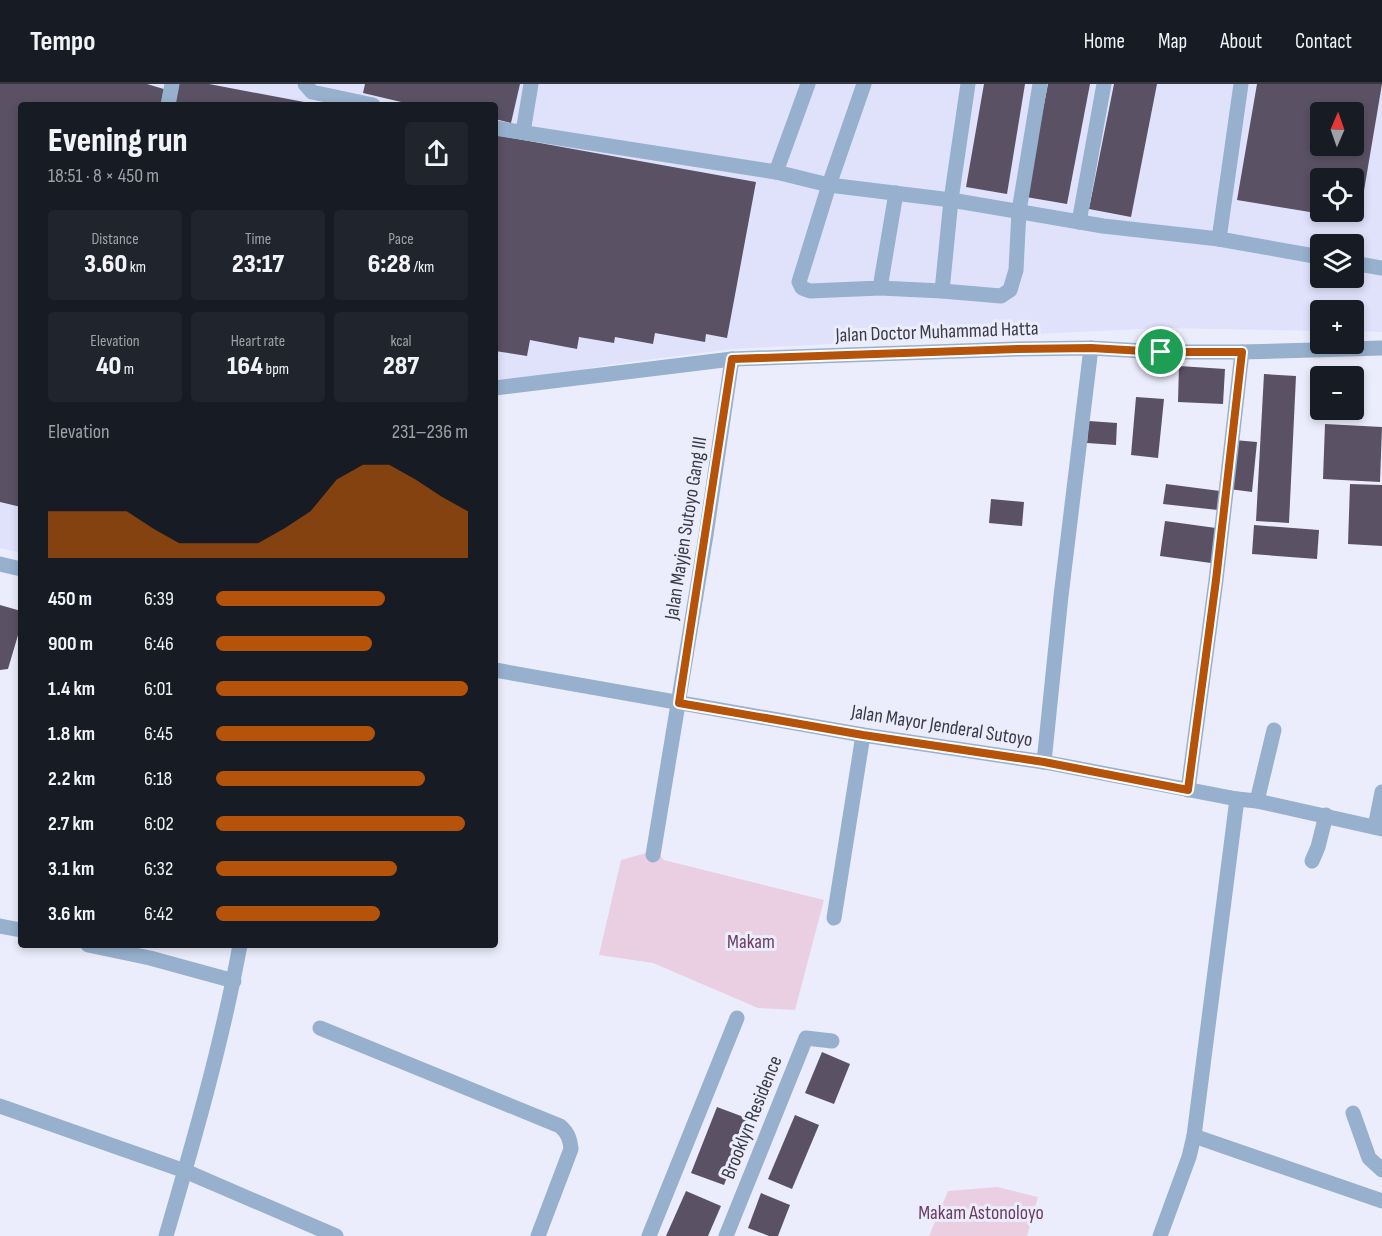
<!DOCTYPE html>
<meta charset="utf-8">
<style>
body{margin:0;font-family:"Sofia Sans Condensed",sans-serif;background:#20242c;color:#f1f3f6;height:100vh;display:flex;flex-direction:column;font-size:22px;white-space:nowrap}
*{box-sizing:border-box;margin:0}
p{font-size:20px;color:#9ea1a6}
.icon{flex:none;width:33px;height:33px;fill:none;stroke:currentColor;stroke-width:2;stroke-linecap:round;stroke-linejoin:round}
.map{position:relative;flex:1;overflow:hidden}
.details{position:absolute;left:18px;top:18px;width:480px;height:846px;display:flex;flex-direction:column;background:#171b24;border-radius:6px;box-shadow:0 3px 9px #0003}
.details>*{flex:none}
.needle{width:39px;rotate:2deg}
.fabs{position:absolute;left:1310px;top:18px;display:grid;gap:12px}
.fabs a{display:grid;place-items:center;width:54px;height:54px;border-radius:6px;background:#171b24;box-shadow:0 3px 9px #0003;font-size:30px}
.pin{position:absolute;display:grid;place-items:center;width:51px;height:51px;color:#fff;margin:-26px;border:3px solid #fff;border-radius:50%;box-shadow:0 2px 6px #0007}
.round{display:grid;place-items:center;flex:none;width:63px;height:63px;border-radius:6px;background:#20242c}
.head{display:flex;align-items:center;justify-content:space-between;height:102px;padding:0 30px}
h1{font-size:33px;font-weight:800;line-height:45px}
.metrics{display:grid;grid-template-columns:repeat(3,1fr);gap:9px;height:102px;padding:6px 30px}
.metrics div{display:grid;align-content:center;border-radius:6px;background:#20242c;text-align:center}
.metrics b{font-size:26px;font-weight:800}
.metrics small{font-size:16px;font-weight:400}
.metrics p{font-size:16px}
.chart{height:168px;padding:12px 30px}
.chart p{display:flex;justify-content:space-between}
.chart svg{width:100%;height:108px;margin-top:6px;fill:#b45309;opacity:.7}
ul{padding:0 30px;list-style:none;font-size:20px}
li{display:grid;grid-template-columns:96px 72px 1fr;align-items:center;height:45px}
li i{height:15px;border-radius:8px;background:#b45309}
header{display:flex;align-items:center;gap:36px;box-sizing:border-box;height:84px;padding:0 30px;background:#171b24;border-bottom:2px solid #363941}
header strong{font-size:28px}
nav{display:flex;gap:33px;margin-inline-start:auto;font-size:21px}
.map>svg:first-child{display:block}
.built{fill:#e0e2fc;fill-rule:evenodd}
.green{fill:#eacfe3}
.building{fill:#5b5165;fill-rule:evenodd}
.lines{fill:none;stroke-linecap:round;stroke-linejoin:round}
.service{stroke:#97b0cd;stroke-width:15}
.minor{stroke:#97b0cd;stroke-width:15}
.route-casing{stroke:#fff;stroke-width:12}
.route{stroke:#b45309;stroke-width:8}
.labels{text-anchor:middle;stroke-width:6;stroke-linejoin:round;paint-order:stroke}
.street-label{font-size:20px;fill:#3a3b45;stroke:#ecedfc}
.park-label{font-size:20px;fill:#6b3d60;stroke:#ecedfc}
</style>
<header>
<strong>Tempo</strong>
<nav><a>Home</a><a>Map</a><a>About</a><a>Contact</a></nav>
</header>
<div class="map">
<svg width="1382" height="1152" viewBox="0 0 1382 1152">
<rect width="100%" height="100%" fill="#ecedfc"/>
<path class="built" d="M0,0H1382V248L1353,247V226H1320V247L1161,244L731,265L608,281L495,301V21H21V469L0,464ZM1320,28H1353V62H1320ZM1320,94H1353V128H1320ZM1320,160H1353V194H1320Z"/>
<g class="green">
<path d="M646,769L659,770L664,776L824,816L795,926L758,924L653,879L599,871L621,776Z"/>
<path d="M997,1103L1038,1113L1027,1152H929L948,1107Z"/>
</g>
<g class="building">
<path d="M0,0H147L167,6L164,21H21V423L0,418Z"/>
<path d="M178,0H209L320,21H174Z"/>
<path d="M365,0H520L511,39L495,35V21H414L363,9Z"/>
<path d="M984,0H1025L1007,110L966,103Z"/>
<path d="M1048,0H1090L1067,120L1026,113Z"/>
<path d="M1114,0H1157L1131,133L1089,125Z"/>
<path d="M1257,0H1382L1359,136L1237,116ZM1320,28H1353V62H1320ZM1320,94H1353V128H1320Z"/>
<path d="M495,51L756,98L727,254L706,250L705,258L655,249L653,260L615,253L614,259L579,253L577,265L530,256L527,272L495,267Z"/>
<path d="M1179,282L1225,285L1223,320L1178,318Z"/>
<path d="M1264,290L1296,292L1289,439L1256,437Z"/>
<path d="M1136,313L1164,315L1158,374L1131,371Z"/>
<path d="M1089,337L1117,339L1116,361L1087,359Z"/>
<path d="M1325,340L1382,343L1380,398L1323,395Z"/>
<path d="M1234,356L1257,358L1252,408L1229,405Z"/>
<path d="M1166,400L1220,407L1218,426L1163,420Z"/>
<path d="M1350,400L1382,401V462L1348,460Z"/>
<path d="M991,415L1024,418L1022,442L989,439Z"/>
<path d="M1165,437L1216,444L1211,479L1160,472Z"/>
<path d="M1254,441L1319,446L1317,475L1252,470Z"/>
<path d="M0,521L21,527V541L8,585L0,586Z"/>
<path d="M822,968L850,980L834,1020L805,1009Z"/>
<path d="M717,1023L749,1035L724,1101L691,1089Z"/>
<path d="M795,1031L819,1041L792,1105L768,1095Z"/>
<path d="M686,1107L721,1122L708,1152H666Z"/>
<path d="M761,1109L790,1121L778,1152H769L748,1144Z"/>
</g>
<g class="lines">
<g class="service">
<path d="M305,0L312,8L373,21"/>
<path d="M864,0L829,101L799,198L802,204L810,207L880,204L896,109"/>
<path d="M1241,0L1219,155L1320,173"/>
<path d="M168,21L172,0"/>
<path d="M495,44L776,88L808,0"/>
<path d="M523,48L531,0"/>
<path d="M776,88L829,101L951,116L1103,142L1219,155"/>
<path d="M1079,138L1104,0"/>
<path d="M1353,179L1382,184"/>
<path d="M880,204L942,207L951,116L968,0"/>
<path d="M942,207L1001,212L1010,206L1016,186L1019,127L1040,0"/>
<path d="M1312,777L1318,763L1326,731"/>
<path d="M1353,1029L1369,1074L1382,1086"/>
</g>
<g class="minor">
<path d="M495,304L732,275L1017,265L1091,264L1161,268H1242L1382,264"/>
<path d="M0,480L21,485"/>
<path d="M495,586L863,651L1044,678L1237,715L1257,717L1382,745"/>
<path d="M1044,678L1061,512L1091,264"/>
<path d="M1188,706L1216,496L1242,268"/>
<path d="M1257,717L1274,646"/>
<path d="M1375,743L1382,708"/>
<path d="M653,771L706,451L732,275"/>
<path d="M834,834L863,651"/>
<path d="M0,842L21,846"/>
<path d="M88,861L150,874L234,897"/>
<path d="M320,944L560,1042C568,1049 570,1055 571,1065L538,1152"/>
<path d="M0,1022L185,1087L336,1152"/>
<path d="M1194,1052L1382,1117"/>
<path d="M166,1152C194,1056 222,959 240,861"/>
<path d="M649,1152L737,934"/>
<path d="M726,1152L806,954L832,957"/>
<path d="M1160,1152L1189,1073L1194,1052L1237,715"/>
</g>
</g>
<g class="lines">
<g class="route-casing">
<path id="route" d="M1091,264L1161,268H1242L1216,496L1188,706L1044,678L863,651L679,619L732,275L1017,265Z"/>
</g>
<use href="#route" class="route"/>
</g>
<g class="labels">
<g class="street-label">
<text transform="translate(937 247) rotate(-2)" y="7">Jalan Doctor Muhammad Hatta</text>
<text transform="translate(685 444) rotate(-81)" y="7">Jalan Mayjen Sutoyo Gang III</text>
<text transform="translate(942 641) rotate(9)" y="7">Jalan Mayor Jenderal Sutoyo</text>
<text transform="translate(751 1033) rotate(-68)" y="7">Brooklyn Residence</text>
</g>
<g class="park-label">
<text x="751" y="864">Makam</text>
<text x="981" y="1135">Makam Astonoloyo</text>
</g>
</g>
</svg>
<div class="fabs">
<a><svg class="needle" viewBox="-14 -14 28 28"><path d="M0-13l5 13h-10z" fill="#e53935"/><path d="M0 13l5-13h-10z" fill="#9ea1a6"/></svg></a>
<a><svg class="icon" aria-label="locate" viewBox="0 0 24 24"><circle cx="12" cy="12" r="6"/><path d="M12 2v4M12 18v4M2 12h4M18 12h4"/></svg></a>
<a><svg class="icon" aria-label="layers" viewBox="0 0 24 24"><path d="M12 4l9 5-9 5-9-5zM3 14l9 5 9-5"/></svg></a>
<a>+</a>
<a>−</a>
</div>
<div class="pin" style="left:1161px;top:268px;background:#1e9e55"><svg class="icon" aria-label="arrive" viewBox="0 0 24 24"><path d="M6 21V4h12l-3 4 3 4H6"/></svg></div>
<section class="details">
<div class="head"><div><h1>Evening run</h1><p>18:51 · 8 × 450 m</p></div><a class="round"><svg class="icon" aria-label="share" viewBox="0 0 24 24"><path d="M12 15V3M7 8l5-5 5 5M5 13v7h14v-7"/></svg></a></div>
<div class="metrics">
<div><p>Distance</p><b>3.60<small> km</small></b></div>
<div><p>Time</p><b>23:17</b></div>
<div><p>Pace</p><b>6:28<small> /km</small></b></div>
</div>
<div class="metrics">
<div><p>Elevation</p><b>40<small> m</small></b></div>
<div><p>Heart rate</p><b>164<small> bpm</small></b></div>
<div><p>kcal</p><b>287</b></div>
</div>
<div class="chart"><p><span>Elevation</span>231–236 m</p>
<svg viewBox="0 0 160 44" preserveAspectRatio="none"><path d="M0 44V25L10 25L20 25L30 25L40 32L50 38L60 38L70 38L80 38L90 32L100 25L110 12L120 6L130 6L140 12L150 19L160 25V44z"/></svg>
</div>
<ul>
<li><b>450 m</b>6:39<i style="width:67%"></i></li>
<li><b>900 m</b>6:46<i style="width:62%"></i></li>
<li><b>1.4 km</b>6:01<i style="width:100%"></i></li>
<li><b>1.8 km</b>6:45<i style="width:63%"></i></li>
<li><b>2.2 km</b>6:18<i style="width:83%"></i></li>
<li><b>2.7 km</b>6:02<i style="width:99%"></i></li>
<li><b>3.1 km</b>6:32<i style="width:72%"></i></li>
<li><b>3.6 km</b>6:42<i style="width:65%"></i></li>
</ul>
</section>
</div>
